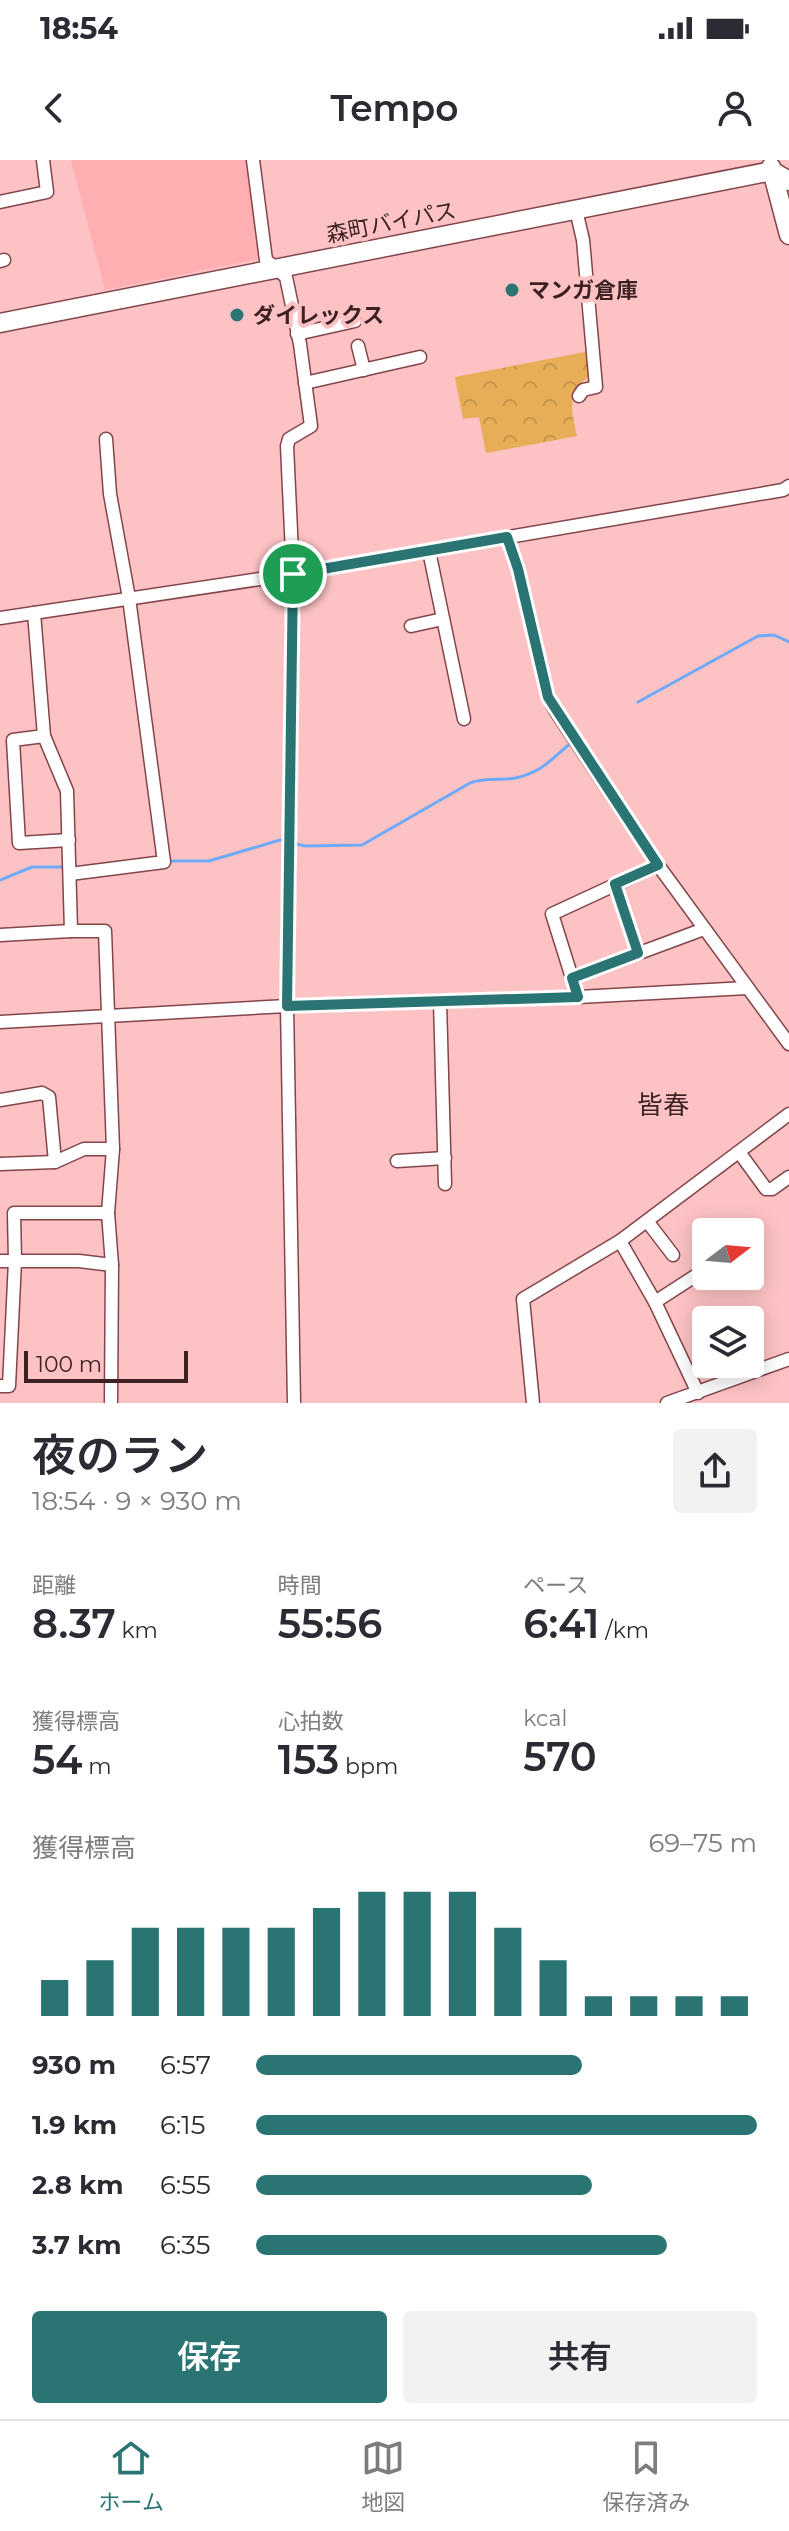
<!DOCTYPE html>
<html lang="ja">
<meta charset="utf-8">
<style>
body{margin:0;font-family:Montserrat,"Noto Sans JP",sans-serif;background:#f2f2f3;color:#2b2b33;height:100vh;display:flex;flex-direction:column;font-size:30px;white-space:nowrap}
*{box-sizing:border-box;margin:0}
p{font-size:26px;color:#7c7c81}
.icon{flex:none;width:44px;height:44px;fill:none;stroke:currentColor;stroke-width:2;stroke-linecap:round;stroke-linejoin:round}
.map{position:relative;height:1243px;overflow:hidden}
.drawer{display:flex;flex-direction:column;background:#fff;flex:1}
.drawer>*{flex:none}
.needle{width:52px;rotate:74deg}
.buttons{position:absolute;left:692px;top:1058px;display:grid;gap:16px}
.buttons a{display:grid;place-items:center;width:72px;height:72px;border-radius:8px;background:#fff;box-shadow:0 4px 20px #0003;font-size:40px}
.scale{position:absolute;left:24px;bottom:20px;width:164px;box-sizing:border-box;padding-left:8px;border:4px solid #3d2123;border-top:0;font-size:22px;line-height:28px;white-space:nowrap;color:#3d2123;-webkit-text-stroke:6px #fdc2c4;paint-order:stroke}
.pin{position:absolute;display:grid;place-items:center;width:68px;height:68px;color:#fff;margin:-34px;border:4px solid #fff;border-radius:50%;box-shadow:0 2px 8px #0007}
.round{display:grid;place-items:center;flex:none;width:84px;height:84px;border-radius:8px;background:#f2f2f3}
.summary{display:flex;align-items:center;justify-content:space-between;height:136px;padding:0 32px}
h1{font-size:44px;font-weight:600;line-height:60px}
.stats{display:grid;grid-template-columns:repeat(3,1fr);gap:12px;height:136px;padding:8px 32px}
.stats div{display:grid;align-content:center}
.stats b{font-size:40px;font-weight:600}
.stats small{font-size:22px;font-weight:400}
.stats p{font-size:22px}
.chart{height:224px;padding:16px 32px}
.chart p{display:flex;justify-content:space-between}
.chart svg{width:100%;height:144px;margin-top:8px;stroke:#2a7474;stroke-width:6}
.primary-button{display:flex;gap:16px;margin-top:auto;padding:16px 32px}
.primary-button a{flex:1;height:92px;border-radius:8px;background:#2a7474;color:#fff;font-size:32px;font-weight:600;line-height:92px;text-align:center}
.primary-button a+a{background:#f2f2f3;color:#2b2b33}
ul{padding:0 32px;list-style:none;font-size:26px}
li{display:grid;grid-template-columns:128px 96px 1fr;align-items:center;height:60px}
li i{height:20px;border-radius:10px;background:#2a7474}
.status{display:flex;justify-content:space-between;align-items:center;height:56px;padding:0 40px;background:#fff;direction:ltr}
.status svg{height:22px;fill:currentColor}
header{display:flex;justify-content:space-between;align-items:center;height:104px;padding:0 32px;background:#fff;font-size:36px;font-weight:600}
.tabs{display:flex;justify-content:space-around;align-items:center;height:112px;border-top:2px solid #e1e1e2;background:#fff;font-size:22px;color:#7c7c81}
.tabs a{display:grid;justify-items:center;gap:4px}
.tabs .active{color:#2a7474}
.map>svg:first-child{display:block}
.built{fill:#ffaeb2}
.park{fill:url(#park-crowns)}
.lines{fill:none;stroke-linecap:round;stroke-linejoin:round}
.stream{stroke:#6daaf9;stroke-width:3}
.street-casing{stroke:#83454a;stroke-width:15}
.secondary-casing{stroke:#83454a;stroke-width:21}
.street{stroke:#fff;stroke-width:12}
.secondary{stroke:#fff;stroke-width:18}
.route-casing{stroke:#fff;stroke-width:16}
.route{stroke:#2a7474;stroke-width:10}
.poi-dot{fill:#2a7474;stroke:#fdc2c4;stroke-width:3}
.labels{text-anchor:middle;stroke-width:8;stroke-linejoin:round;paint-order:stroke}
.street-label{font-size:22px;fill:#3d2123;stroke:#fdc2c4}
.poi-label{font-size:22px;font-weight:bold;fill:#3d2123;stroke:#fdc2c4;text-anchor:start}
.quarter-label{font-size:26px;fill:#3d2123;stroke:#fdc2c4}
</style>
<div class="status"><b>18:54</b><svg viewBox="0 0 49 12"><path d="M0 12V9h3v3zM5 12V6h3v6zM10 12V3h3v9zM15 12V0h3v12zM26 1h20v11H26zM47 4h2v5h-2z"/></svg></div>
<header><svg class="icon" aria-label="back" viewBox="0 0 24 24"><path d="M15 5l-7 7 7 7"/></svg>Tempo<svg class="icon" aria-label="person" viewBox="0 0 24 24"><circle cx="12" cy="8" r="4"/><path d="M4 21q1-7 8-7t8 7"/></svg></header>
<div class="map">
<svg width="789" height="1243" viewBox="0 0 789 1243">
<defs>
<pattern id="park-crowns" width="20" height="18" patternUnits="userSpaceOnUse" patternTransform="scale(2)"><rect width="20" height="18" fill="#e7ae57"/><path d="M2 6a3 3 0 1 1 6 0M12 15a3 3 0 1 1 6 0" fill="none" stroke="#c7954b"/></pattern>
</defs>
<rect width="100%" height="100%" fill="#fdc2c4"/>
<path class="built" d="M71,0H246L259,99L105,130Z"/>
<path class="park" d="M585,192L590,215C566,236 571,247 577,276L486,293L479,257L463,259L455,217Z"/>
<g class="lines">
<g class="stream">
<path d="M638,542L758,476L774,475L789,482"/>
<path d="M292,683L305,686L362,685L470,623C486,617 500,621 516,618C544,611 551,599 571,583"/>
<path d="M172,701H209L280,680L285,681"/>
<path d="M0,720L32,707H63"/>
</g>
<g class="street-casing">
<g id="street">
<path d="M253,0L266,100L286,117L300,184L311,266L289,279L287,286L293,414L287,846L294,1243"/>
<path d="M0,42L47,32L43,0"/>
<path d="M576,50L583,80L596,227L583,230L579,236"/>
<path d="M0,101L4,100"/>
<path d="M297,174L355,161"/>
<path d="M358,186L364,210"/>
<path d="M305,223L420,197"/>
<path d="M507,377L518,409L548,537L555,550L658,705L789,884"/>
<path d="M429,391L464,559"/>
<path d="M34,453L44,576L67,631L71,771H105L113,989L108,1053L112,1105L111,1243"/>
<path d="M0,458L293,414L783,330L789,326"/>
<path d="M411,466L443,459"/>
<path d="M44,576L13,580L19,683L69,680"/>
<path d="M70,714L164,702L129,438L110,334L106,279"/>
<path d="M615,724L638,793"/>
<path d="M0,775L71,771"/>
<path d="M572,818L704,769"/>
<path d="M578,837L552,754L658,705"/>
<path d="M440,841L445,1024"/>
<path d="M0,862L287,846L578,837L747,828"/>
<path d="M0,940L42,933L49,937L55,1002"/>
<path d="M739,992L766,1029H772L789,1017"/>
<path d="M397,1001L445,998"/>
<path d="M0,1004L55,1002L84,989H113"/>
<path d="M647,1061L673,1095"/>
<path d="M620,1081L655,1142L698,1233"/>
<path d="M0,1101H79L112,1105"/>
<path d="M655,1142L706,1109"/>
<path d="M0,1226H9L15,1101L14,1053H108"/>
<path d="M533,1243L523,1139L620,1081L789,954"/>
<path d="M667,1243L789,1199"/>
</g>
</g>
<g class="secondary-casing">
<g id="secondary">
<path d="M771,7L789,75"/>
<path d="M0,163L772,11L789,21"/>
</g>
</g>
<use href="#street" class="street"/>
<use href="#secondary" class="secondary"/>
</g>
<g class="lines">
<g class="route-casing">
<path id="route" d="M507,377L518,409L548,537L658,705L615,724L638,793L572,818L578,837L287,846L293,414Z"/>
</g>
<use href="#route" class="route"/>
</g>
<g class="poi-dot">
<circle cx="512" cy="130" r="8"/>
<circle cx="237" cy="155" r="8"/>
</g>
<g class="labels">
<g class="street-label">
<text transform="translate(391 62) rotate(-11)" y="8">森町バイパス</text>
</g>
<g class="poi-label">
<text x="528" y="138">マンガ倉庫</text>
<text x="253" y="163">ダイレックス</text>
</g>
<g class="quarter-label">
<text x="663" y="954">皆春</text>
</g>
</g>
</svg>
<div class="buttons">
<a><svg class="needle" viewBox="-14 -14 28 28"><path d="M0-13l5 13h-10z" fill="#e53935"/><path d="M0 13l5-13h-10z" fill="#7c7c81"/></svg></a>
<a><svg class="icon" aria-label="layers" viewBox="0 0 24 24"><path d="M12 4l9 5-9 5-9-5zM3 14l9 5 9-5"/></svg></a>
</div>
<div class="scale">100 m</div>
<div class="pin" style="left:293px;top:414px;background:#1e9e55"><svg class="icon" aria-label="arrive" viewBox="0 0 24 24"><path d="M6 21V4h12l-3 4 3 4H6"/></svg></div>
</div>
<section class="drawer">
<div class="summary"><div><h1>夜のラン</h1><p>18:54 · 9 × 930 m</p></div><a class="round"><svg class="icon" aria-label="share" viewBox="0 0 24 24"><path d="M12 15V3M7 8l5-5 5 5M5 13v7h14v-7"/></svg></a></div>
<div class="stats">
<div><p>距離</p><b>8.37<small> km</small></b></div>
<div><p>時間</p><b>55:56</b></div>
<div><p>ペース</p><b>6:41<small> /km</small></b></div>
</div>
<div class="stats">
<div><p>獲得標高</p><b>54<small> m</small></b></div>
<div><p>心拍数</p><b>153<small> bpm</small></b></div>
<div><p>kcal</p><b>570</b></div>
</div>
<div class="chart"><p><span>獲得標高</span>69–75 m</p>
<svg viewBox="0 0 160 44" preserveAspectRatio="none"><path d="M5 44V33M15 44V27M25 44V17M35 44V17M45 44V17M55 44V17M65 44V11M75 44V6M85 44V6M95 44V6M105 44V17M115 44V27M125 44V38M135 44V38M145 44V38M155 44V38"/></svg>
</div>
<ul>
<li><b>930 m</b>6:57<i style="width:65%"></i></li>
<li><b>1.9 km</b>6:15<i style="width:100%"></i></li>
<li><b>2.8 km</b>6:55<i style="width:67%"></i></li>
<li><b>3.7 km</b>6:35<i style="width:82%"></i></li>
</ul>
<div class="primary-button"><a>保存</a><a>共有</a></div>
</section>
<nav class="tabs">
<a class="active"><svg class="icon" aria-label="home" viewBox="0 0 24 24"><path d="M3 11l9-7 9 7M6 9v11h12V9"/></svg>ホーム</a>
<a><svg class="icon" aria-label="map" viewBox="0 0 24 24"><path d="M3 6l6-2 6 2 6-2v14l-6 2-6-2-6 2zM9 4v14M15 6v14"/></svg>地図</a>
<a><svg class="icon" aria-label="saved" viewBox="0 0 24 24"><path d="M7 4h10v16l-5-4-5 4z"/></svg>保存済み</a>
</nav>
